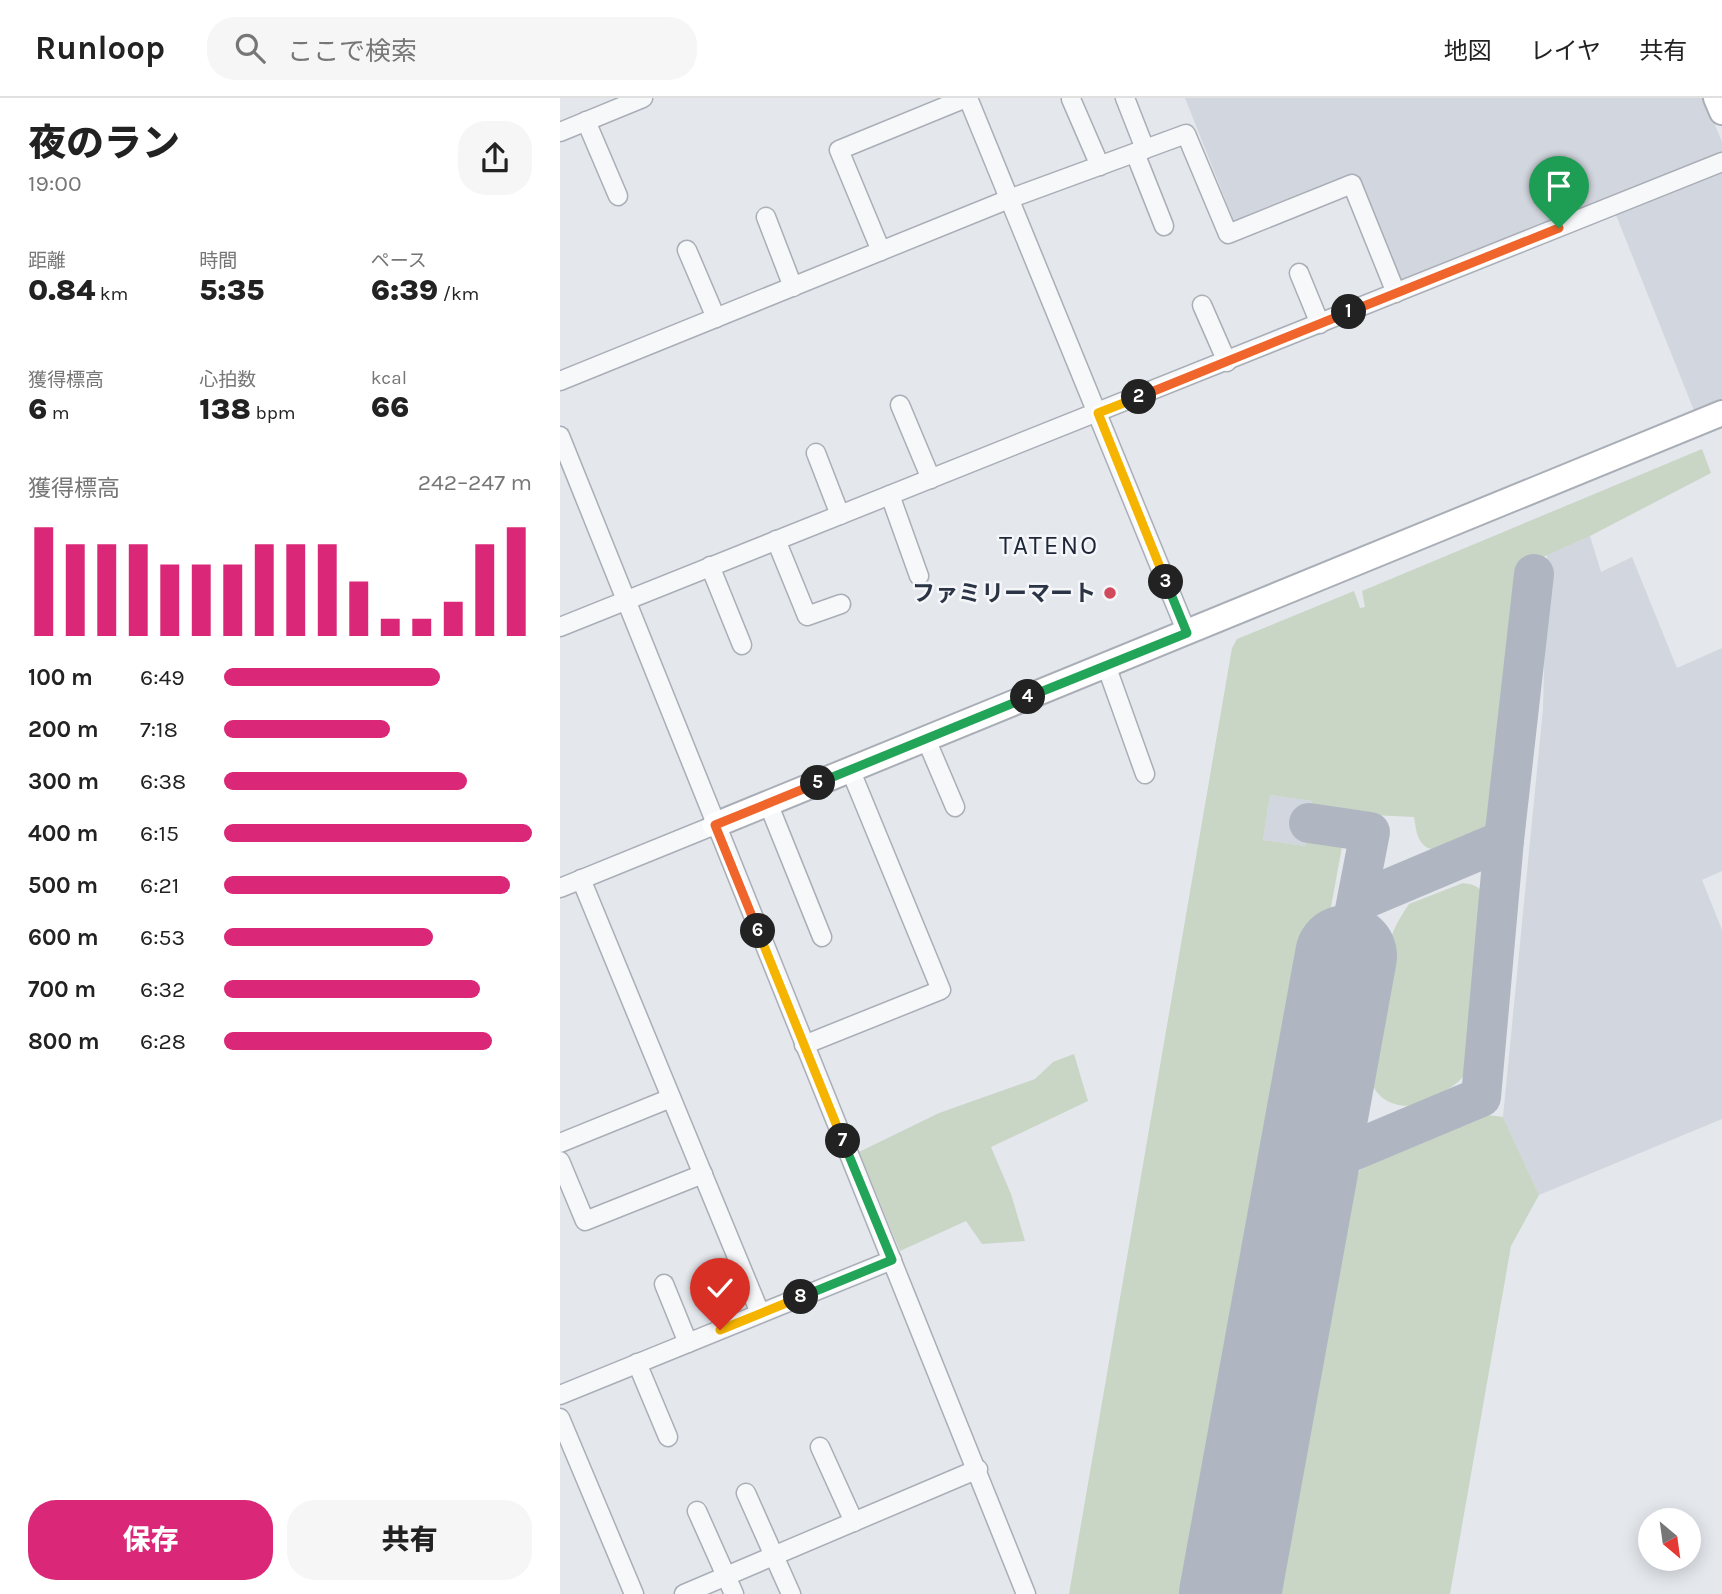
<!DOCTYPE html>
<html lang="ja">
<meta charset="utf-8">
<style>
body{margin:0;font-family:Karla,"Noto Sans JP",sans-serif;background:#f6f6f6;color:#222;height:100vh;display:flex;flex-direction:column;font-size:26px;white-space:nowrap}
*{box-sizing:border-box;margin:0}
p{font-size:23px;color:#767676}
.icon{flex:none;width:38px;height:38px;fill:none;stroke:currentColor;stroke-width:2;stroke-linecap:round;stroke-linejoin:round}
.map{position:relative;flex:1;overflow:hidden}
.panel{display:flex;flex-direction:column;background:#fff;width:560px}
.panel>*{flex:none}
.needle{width:46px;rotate:151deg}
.buttons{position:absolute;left:1078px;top:1410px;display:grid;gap:14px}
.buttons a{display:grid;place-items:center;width:63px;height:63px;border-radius:50%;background:#fff;box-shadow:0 4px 18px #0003;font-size:35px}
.pin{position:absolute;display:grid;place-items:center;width:60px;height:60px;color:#fff;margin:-72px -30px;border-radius:50% 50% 50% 0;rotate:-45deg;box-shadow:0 0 7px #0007}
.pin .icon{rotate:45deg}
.km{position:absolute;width:35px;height:35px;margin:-18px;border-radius:50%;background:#222;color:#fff;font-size:19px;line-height:35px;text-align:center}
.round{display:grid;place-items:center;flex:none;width:74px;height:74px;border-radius:28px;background:#f6f6f6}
.summary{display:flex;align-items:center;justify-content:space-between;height:119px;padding:0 28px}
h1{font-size:38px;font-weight:800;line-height:52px}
.figures{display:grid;grid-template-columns:repeat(3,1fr);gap:10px;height:119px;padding:7px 28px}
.figures div{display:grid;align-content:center}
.figures b{font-size:30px;font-weight:800}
.figures small{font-size:19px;font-weight:400}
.figures p{font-size:19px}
.chart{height:196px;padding:14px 28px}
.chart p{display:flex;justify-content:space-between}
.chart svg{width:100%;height:126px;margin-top:7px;stroke:#db2777;stroke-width:6}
.action{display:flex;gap:14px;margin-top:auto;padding:14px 28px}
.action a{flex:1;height:80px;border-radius:28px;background:#db2777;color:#fff;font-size:28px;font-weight:800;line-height:80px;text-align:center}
.action a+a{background:#f6f6f6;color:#222}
ul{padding:0 28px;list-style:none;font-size:23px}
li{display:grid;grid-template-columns:112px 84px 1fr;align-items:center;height:52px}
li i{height:18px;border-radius:9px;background:#db2777}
header{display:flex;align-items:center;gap:42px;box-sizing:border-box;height:98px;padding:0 35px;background:#fff;border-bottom:2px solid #e0e0e0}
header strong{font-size:33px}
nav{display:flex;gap:38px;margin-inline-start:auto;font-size:24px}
.search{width:490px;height:63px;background:#f6f6f6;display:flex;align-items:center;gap:18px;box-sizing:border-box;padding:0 24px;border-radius:28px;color:#767676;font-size:26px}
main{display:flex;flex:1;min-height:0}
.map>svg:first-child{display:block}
.built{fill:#d2d6de}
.green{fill:#c9d6c5}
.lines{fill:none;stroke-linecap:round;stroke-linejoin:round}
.taxiway{stroke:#b0b6c1;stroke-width:40}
.runway{stroke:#b0b6c1;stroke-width:102}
.street-casing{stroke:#a9aeb7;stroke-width:21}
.secondary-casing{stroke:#a9aeb7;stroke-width:28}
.street{stroke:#f7f8fa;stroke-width:18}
.secondary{stroke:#fff;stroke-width:24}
.split-1-casing{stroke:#fff;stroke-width:14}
.split-2-casing{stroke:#fff;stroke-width:14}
.split-3-casing{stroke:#fff;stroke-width:14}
.split-4-casing{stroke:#fff;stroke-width:14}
.split-5-casing{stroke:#fff;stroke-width:14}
.split-6-casing{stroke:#fff;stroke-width:14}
.split-7-casing{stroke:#fff;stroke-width:14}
.split-8-casing{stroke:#fff;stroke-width:14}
.split-9-casing{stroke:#fff;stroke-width:14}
.split-1{stroke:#f0652b;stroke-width:9}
.split-2{stroke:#f0652b;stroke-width:9}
.split-3{stroke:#f5b400;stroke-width:9}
.split-4{stroke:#22a559;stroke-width:9}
.split-5{stroke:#22a559;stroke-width:9}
.split-6{stroke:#f0652b;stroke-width:9}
.split-7{stroke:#f5b400;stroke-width:9}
.split-8{stroke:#22a559;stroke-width:9}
.split-9{stroke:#f5b400;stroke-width:9}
.poi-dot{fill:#d1495b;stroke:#f4f6f9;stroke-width:2.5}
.labels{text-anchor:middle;stroke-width:5;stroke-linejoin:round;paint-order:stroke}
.poi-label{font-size:23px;font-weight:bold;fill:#2b3445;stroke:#f4f6f9;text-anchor:end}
.quarter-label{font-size:26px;letter-spacing:2px;fill:#1d2536;stroke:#f4f6f9}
</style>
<header>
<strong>Runloop</strong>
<div class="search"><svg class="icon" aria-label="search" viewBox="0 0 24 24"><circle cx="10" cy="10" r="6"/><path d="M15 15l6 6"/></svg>ここで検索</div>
<nav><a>地図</a><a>レイヤ</a><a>共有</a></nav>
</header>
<main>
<section class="panel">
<div class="summary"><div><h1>夜のラン</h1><p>19:00</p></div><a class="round"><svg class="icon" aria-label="share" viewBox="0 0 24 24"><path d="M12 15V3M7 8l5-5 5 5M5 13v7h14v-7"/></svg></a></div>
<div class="figures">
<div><p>距離</p><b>0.84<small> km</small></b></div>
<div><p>時間</p><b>5:35</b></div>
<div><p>ペース</p><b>6:39<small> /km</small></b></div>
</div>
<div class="figures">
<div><p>獲得標高</p><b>6<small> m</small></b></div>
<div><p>心拍数</p><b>138<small> bpm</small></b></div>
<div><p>kcal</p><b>66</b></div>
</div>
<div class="chart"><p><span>獲得標高</span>242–247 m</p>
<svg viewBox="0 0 160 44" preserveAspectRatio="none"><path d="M5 44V6M15 44V12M25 44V12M35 44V12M45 44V19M55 44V19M65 44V19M75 44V12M85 44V12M95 44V12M105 44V25M115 44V38M125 44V38M135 44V32M145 44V12M155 44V6"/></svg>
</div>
<ul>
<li><b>100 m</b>6:49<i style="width:70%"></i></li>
<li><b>200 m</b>7:18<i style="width:54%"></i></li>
<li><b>300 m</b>6:38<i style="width:79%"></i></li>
<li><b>400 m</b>6:15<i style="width:100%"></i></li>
<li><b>500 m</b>6:21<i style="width:93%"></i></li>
<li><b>600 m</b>6:53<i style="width:68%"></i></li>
<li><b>700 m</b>6:32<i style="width:83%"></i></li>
<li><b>800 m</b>6:28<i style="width:87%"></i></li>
</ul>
<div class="action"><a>保存</a><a>共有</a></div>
</section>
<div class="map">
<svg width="1162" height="1496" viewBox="0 0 1162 1496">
<rect width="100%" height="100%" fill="#e4e7ec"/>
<g class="built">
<path d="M625,0H1144L1162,44V55L841,187L796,78L675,126Z"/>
<path d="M1162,74V304L1135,315L1056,117Z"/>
<path d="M1030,438L1041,474L1072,459L1117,570L1162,550V773L1142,782L1162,832V1021L979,1097L943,1019L983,611L987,457Z"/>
<path d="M710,697L752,703L745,748L703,742Z"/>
</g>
<g class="green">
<path d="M1142,351L1151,375L1030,438L963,468L941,693C937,705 934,719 926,728C915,740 881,758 866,749C856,742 856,729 854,719L790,716L751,710L752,703L710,697L703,742L745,748L746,744L782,749L645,1496H509L672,550L677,541L794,493L800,510L805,509L802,493Z"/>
<path d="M903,785C920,787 924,793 929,808L913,964C902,986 886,993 864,1004C843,1014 814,1004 810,978C808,960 827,855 833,834C837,824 843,815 849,806Z"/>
<path d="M514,956L528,1003L431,1049L451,1096L465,1143L422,1146L406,1123L340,1153L299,1054L379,1015L475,981L493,964Z"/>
<path d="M928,1017L943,1019L979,1097L951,1148L890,1496H714L786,1094L800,1072L809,1067Z"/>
</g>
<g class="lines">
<g class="taxiway">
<path d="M749,725L810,734L786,858"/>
<path d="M797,804L944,742"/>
<path d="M747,1072L921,999L944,742L974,476"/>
</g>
<path class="runway" d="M670,1496L786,858"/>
<g class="street-casing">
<g id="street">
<path d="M408,0L627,535"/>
<path d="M565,0L585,51"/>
<path d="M511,1L540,68"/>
<path d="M26,23L58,98"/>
<path d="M0,34L83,0"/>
<path d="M575,55L604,128"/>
<path d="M206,119L233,189"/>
<path d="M127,152L156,220"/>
<path d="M321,153L279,52L406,0"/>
<path d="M739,175L760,226"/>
<path d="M642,207L667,264"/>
<path d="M0,283L449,101L626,36L668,136L792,86L836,195"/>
<path d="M340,307L371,381"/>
<path d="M0,338L466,1496"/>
<path d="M256,355L280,417"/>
<path d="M330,397L359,478"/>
<path d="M216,442L247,518L281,506"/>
<path d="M150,468L182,547"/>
<path d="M0,529L1162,64"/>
<path d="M546,567L585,676"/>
<path d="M366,641L395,709"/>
<path d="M208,705L262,839"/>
<path d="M21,781L200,1215"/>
<path d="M0,790L155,727"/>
<path d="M244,947L381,892L290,671"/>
<path d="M0,1045L111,1000"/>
<path d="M0,1063L25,1123L143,1076"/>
<path d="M104,1186L128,1245"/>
<path d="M77,1265L108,1339"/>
<path d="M0,1297L332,1162"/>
<path d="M0,1320L74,1496"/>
<path d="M260,1349L294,1424"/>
<path d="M186,1395L231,1496"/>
<path d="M137,1413L174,1496"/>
<path d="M124,1496L418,1371"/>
</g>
</g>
<g class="secondary-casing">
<g id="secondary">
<path d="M1156,0L1162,14"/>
<path d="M155,727L1162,315"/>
</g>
</g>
<use href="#street" class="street"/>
<use href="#secondary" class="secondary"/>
</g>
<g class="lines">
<g class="split-1-casing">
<path id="split-1" d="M789,214L999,130"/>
</g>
<g class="split-2-casing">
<path id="split-2" d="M579,299L789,214"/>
</g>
<g class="split-3-casing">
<path id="split-3" d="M579,299L538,315L606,484"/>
</g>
<g class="split-4-casing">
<path id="split-4" d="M468,599L627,535L606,484"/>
</g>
<g class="split-5-casing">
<path id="split-5" d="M258,685L468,599"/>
</g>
<g class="split-6-casing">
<path id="split-6" d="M198,833L155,727L258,685"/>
</g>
<g class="split-7-casing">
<path id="split-7" d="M198,833L283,1043"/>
</g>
<g class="split-8-casing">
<path id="split-8" d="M241,1199L332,1162L283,1043"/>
</g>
<g class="split-9-casing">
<path id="split-9" d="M160,1232L241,1199"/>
</g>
<use href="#split-1" class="split-1"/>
<use href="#split-2" class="split-2"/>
<use href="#split-3" class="split-3"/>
<use href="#split-4" class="split-4"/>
<use href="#split-5" class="split-5"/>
<use href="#split-6" class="split-6"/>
<use href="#split-7" class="split-7"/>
<use href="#split-8" class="split-8"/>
<use href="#split-9" class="split-9"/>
</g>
<circle class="poi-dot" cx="550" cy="495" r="7"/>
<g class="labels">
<g class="poi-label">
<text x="536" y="503">ファミリーマート</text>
</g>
<g class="quarter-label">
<text x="489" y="456">TATENO</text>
</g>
</g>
</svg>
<div class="buttons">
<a><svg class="needle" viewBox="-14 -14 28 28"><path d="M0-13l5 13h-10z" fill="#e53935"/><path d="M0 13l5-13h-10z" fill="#767676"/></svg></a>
</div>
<div class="pin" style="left:999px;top:130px;background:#1e9e55"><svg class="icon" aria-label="arrive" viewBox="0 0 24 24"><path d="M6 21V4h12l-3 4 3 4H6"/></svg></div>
<div class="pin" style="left:160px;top:1232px;background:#d93025"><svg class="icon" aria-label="check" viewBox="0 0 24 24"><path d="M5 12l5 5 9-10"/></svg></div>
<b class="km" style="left:789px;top:214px">1</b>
<b class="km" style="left:579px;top:299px">2</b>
<b class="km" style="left:606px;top:484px">3</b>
<b class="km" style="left:468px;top:599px">4</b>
<b class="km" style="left:258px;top:685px">5</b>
<b class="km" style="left:198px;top:833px">6</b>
<b class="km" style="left:283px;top:1043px">7</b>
<b class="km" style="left:241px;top:1199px">8</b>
</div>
</main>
